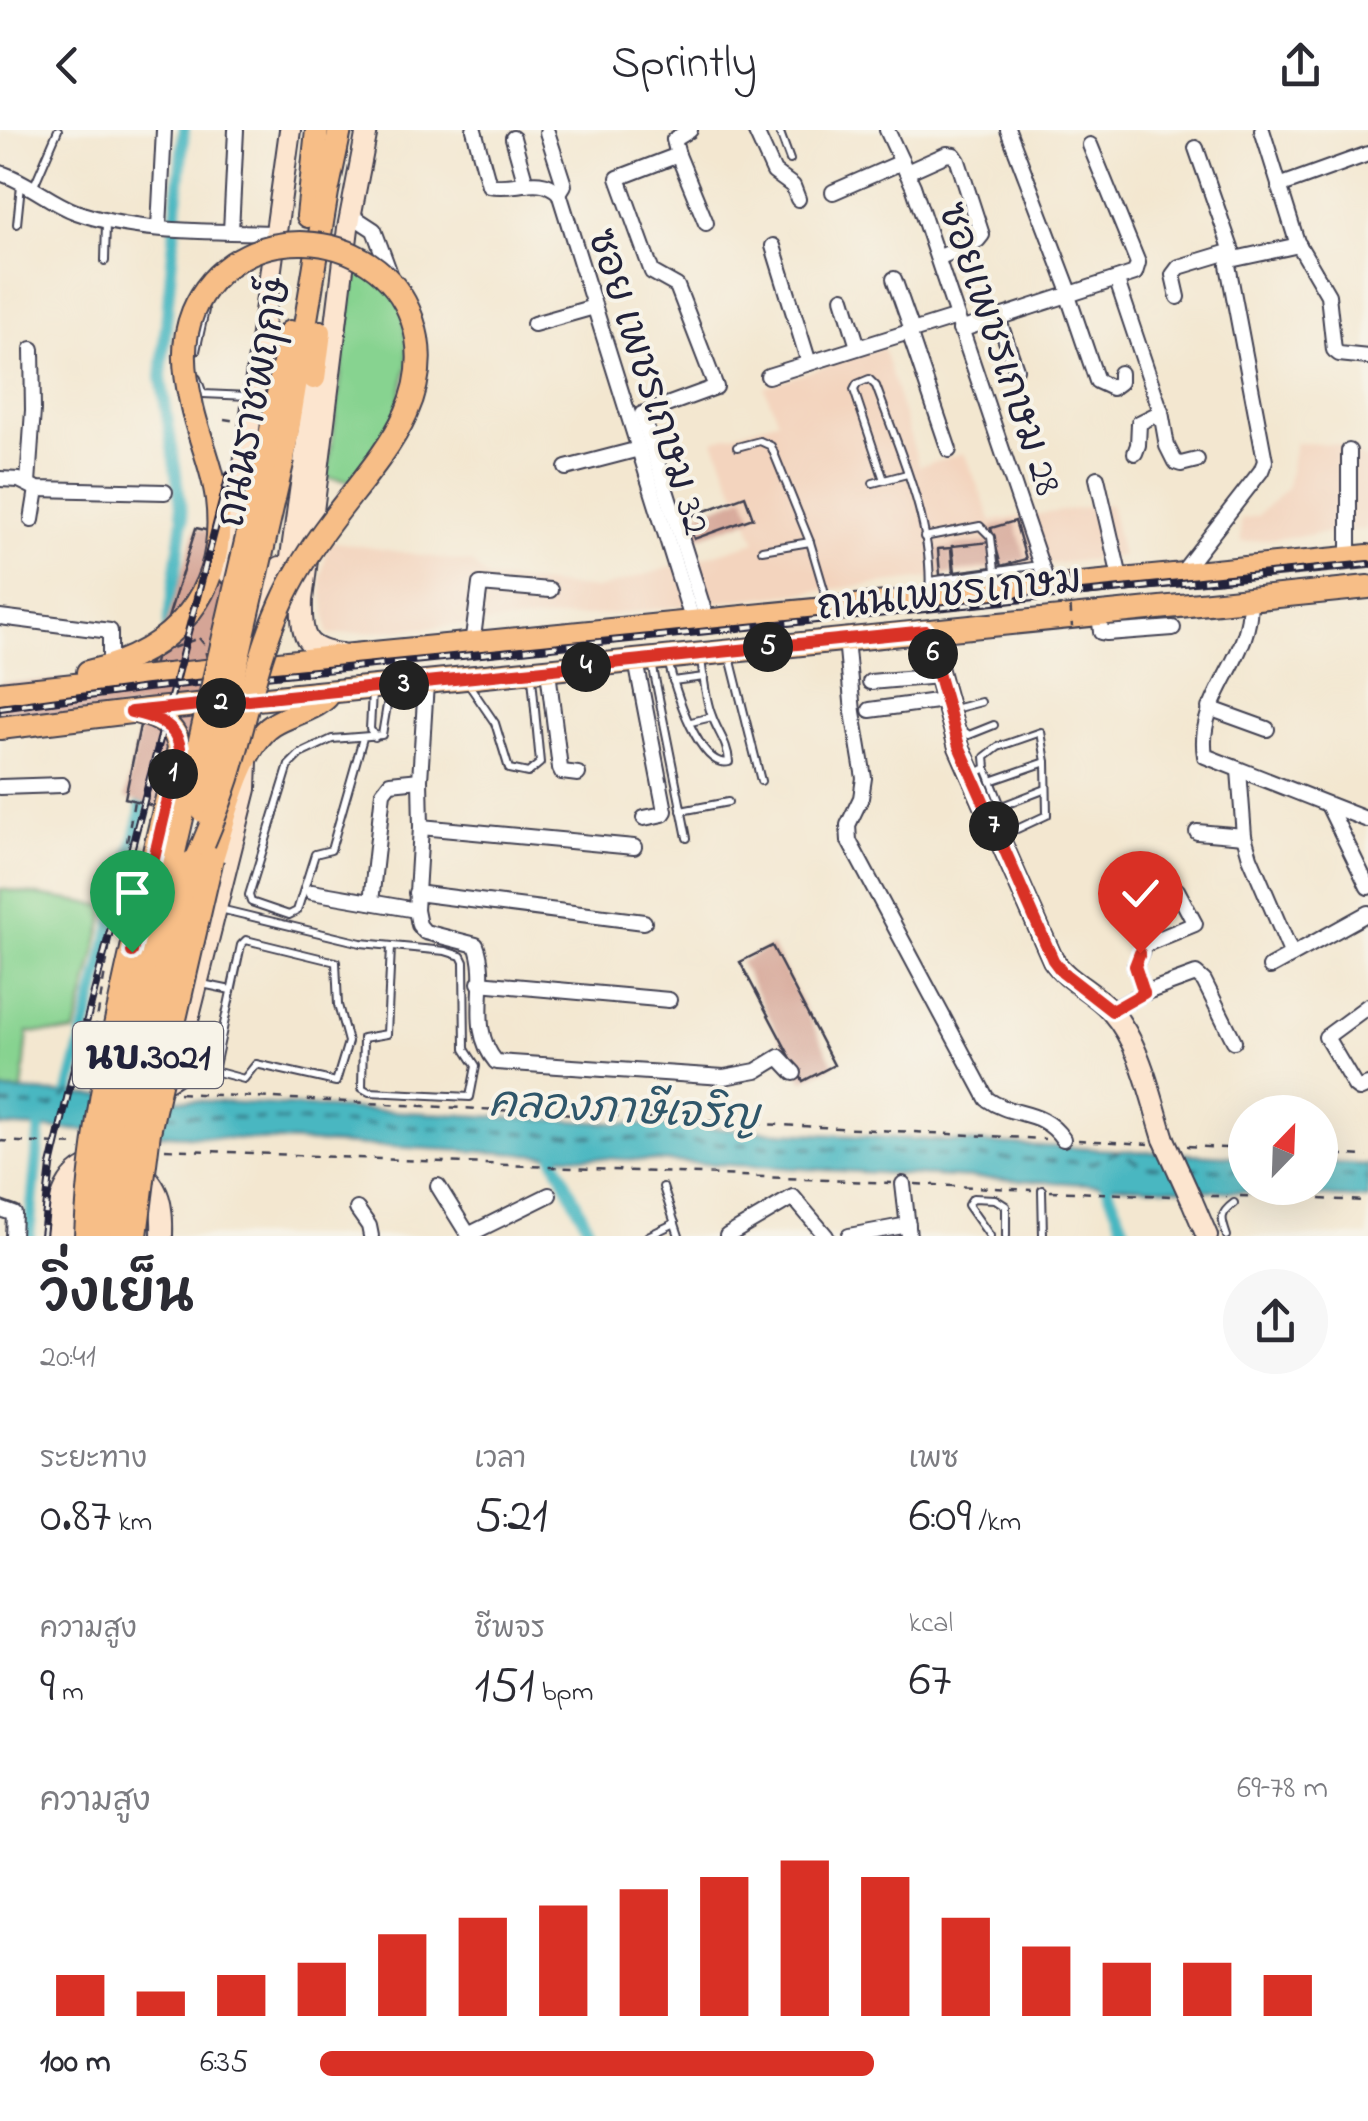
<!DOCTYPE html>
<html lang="th">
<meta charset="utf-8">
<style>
body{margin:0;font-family:"Indie Flower","Playpen Sans Thai",sans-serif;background:#f7f7f7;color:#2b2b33;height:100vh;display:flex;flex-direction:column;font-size:38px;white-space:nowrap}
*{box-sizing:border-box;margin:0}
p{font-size:32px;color:#7c7c81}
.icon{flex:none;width:55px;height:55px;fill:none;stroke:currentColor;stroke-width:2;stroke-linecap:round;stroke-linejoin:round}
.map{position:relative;height:1106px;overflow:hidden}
.sheet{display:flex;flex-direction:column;background:#fff;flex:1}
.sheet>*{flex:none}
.needle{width:65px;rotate:23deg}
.buttons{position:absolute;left:1228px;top:965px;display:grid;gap:20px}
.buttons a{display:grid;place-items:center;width:110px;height:110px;border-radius:50%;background:#fff;box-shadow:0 10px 40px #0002;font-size:50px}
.pin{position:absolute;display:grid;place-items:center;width:85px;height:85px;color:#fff;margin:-102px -42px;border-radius:50% 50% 50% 0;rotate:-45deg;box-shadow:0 0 10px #0007}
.pin .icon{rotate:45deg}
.km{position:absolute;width:50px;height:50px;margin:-25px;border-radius:50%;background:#222;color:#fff;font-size:28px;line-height:50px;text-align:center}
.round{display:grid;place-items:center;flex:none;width:105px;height:105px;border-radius:52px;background:#f7f7f7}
.overview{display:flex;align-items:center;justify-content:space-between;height:170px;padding:0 40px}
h1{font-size:55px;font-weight:600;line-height:75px}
.stats{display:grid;grid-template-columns:repeat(3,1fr);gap:15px;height:170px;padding:10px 40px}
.stats div{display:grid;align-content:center}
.stats b{font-size:50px;font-weight:600}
.stats small{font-size:28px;font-weight:400}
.stats p{font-size:28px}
.chart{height:280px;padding:20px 40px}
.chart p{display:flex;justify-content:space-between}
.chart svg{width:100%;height:180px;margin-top:10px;stroke:#d93025;stroke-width:6}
ul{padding:0 40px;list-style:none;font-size:32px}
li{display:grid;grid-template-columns:160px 120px 1fr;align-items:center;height:75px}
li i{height:25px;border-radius:12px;background:#d93025}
header{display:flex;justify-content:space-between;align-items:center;height:130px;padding:0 40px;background:#fff;font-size:45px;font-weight:600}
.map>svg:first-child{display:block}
.built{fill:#f3d4be}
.green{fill:#87d390;stroke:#547a66;stroke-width:2.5}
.water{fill:#48b7c1;stroke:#356c7e;stroke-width:2.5}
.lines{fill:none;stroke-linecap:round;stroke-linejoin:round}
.canal{stroke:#48b7c1;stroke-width:12}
.ferry{stroke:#2f566a;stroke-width:2.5;stroke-dasharray:12 10;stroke-linecap:butt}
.building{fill:#d5a596}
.lane-casing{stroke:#414051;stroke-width:10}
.street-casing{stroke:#414051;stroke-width:18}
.secondary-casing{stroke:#414051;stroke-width:24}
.primary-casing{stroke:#414051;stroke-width:26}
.path{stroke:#414051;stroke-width:2.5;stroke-dasharray:8 8;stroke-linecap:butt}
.lane{stroke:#fff;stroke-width:6}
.street{stroke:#fff;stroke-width:14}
.secondary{stroke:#fce5cf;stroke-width:20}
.primary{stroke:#f7be87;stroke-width:22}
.rail-casing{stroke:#22223b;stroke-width:8}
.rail{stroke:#f7f3e8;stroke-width:4;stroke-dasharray:11;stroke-linecap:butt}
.secondary-bridge-casing{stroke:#414051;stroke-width:24;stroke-linecap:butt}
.primary-bridge-casing{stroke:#414051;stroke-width:26;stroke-linecap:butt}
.path-bridge{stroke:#414051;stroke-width:2.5;stroke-dasharray:8 8;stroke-linecap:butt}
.secondary-bridge{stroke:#fce5cf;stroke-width:20}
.primary-bridge{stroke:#f7be87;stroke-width:22}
.route-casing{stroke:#fff;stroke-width:20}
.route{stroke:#d93025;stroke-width:12}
.labels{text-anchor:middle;stroke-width:8;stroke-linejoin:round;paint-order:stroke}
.shield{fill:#f7f3e8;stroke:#62616f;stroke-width:2.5}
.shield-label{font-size:38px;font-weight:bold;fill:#22223b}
.street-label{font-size:40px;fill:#22223b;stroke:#f7f3e8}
.water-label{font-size:42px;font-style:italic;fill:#2f566a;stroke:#f7f3e8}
</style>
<header><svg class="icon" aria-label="back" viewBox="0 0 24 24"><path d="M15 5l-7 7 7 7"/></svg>Sprintly<svg class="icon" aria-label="share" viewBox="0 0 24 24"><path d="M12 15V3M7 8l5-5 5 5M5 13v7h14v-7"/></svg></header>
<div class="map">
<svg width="1368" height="1106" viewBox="0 0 1368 1106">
<rect width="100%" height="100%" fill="#f7f3e8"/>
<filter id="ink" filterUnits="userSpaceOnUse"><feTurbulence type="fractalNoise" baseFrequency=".01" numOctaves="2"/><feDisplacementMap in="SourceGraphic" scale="20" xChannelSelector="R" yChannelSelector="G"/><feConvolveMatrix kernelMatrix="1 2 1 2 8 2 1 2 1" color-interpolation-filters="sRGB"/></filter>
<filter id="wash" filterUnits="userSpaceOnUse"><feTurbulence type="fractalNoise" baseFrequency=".0048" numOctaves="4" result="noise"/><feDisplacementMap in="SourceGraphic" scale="40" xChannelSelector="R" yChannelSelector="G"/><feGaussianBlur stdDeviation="2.25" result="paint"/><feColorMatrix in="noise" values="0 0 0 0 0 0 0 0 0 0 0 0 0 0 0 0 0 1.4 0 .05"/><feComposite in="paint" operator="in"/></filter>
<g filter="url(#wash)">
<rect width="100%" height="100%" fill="#f3e7d0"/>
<g class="built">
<path d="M883,217L919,336L964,323L992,391L1110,374L1122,426L615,484L328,505L321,449L329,411L472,433L487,448L597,459L756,412L714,310L778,290L764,257Z"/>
<path d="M1295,313L1337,314L1368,331V399L1241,412V389L1257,386L1287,358Z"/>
</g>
<g class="green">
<path d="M355,141L400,149L408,232L393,297L353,351L327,348Z"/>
<path d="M0,759L107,776L75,903L28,902L22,961L0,960Z"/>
</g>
<path class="water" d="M0,960L1245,1027V1058H1320V1032L1368,1035V1069L0,996Z"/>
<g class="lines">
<g class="canal">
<path d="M168,497L183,389L161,247L184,0"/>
<path d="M65,977L140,688L144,657"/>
<path d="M554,1009V1028L592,1106"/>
<path d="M1101,1041L1127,1106"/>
<path d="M29,1106L41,984"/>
</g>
<g class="ferry">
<path d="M0,974L51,977L85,951L91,956"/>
<path d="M165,984L1092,1033L1119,1021L1143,1036L1169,1037"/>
<path d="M1187,1038L1245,1041"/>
<path d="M1320,1045L1368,1048"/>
</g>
</g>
<g id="blocks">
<g class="building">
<path d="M745,366L753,388L694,409L686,388Z"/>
<path d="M1015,391L1026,429L1001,436L991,398Z"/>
<path d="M196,398L240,408L175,682L125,668L144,576L0,602V553L149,549Z"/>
<path d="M990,412L993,437L955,442L952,416Z"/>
<path d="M951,418L953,444L940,445L938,419Z"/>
<path d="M772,816L834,935L803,951L740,832Z"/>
</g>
</g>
</g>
<g filter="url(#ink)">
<use href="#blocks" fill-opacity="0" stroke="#414051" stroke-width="2.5"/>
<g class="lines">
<g class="lane-casing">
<g id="lane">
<path d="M779,0L790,30"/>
<path d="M33,58L58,0"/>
<path d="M17,94L21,55"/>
<path d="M105,131L106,92"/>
<path d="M196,221L205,180"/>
<path d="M197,248L203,264L249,266"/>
<path d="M737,317L760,311L771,316L810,412L828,473"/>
<path d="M884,350L854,260L857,254L869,249L876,256C898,317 935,398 929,464"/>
<path d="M873,353L907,344"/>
<path d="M924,407L980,396L991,407L997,457"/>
<path d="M762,420L810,412"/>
<path d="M930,451L1039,435"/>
<path d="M730,527L761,651"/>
<path d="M652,533L687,708"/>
<path d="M669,534C674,558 700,640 729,632C728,613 718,603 712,586C705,569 704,548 701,530"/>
<path d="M673,551L704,547"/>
<path d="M469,555L495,593L509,639L528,643L540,633L532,548"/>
<path d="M372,562L370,599L375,607"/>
<path d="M954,579L981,572"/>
<path d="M691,592L712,587"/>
<path d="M961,599L969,605L994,595"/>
<path d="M363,608L331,720L315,724L297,781L289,785L251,772L249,765L289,635L300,624L332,609L382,605L389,563"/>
<path d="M976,643L986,638L985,627L998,617L1041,602L1046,632L1047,685L1017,699L1009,696L986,638"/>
<path d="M991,651L1046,632"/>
<path d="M1002,676L1046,659"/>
<path d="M681,681L728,672"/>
<path d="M220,779L361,813L445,821L461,826L464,832L465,919L476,936L470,967L369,962L362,958L363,908L387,904L391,817"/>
<path d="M246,810L336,832L338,875L348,912L336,952L256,934L244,949L214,941L241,815Z"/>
<path d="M202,854L231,860"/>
<path d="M663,1057L679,1106"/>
<path d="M1042,1060L1043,1106"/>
<path d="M648,1106L675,1093"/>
<path d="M990,1106L968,1075L973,1068L995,1069L1006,1076V1106"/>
<path d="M1227,1106C1221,1089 1219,1084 1234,1073"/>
</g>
</g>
<g class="street-casing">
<g id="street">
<path d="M474,0L489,55C514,61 539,43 559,63L693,492"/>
<path d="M690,0L674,10L678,25L618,48L652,142L677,156L716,257L642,284L707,490"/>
<path d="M755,0L774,42L793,56L798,69"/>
<path d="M887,0L913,56L1049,459"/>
<path d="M1008,0L1071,165"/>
<path d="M1262,0L1297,112L1328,165L1334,220L1339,224L1368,227"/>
<path d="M547,2L564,55L559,63"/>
<path d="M513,8L526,54"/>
<path d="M1196,18L1234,127"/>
<path d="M678,25L706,93"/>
<path d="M907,42L947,24L954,25L958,31L982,105L978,110L938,128"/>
<path d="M0,43C27,51 49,72 76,82C138,104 212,101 278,103"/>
<path d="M1279,56L1368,24"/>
<path d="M833,62L902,32"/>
<path d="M351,85L374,100L392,149"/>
<path d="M159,97L164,0"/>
<path d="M231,101L236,0"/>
<path d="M773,116L809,233"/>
<path d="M894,149L912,200"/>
<path d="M1117,151L1161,282L1167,316L1175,332L1181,334L1197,330"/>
<path d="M1068,166L1097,251L1112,258L1120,252V243"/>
<path d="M1178,167L1173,145L1179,137L1232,121"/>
<path d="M843,168L858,217"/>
<path d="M998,188L1016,239"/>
<path d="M534,194L594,177"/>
<path d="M960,200L1135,143L1138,133L1090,15"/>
<path d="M909,202L949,320"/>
<path d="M768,246L957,187"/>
<path d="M1135,323L1138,315L1139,293L1161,282"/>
<path d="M566,338L639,319"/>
<path d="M1097,348L1121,452"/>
<path d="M0,349L19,350L37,359L165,362"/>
<path d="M28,353L33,280L32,219"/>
<path d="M32,390L37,359"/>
<path d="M1349,428V321"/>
<path d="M1180,445L1261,341L1265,331L1228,135L1230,130L1299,115"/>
<path d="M1249,469C1256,525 1195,566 1205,626L1368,690"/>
<path d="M1099,483L1101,502L1107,503L1173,498"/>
<path d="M0,487L110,501V537"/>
<path d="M846,509L853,582L864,648L861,668L848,695L849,711L987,969C1013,988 1042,978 1063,1009"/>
<path d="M472,515L480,454L550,460"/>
<path d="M636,531L665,681L663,684L644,688"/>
<path d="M548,541L560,638L562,642L578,644"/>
<path d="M870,552L939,546"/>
<path d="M426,553L420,650L421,697L416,780L419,795L425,802L476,815C491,854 466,896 496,932L724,947L756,941L779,927L794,943"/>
<path d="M1209,578L1267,599"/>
<path d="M870,580L944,570"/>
<path d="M1239,640L1244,706L1250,727L1292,825"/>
<path d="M0,657L62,655"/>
<path d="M1329,677L1368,757"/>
<path d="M421,697L634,717"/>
<path d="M1197,702L1244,706"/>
<path d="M1114,757L1144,815"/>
<path d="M312,762L416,780"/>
<path d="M416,763L644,792"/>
<path d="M371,772L383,662L390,653L420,650"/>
<path d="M1270,837L1368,783"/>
<path d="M479,853L669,870"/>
<path d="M1144,863L1135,836L1144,815L1195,794L1177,760"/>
<path d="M1368,876L1326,907L1355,956L1359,959L1368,955"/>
<path d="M1111,881L1144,863L1196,844L1204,851L1234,911"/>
<path d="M903,1054L909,1106"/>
<path d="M438,1056L469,1106"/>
<path d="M0,1079L14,1084L13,1106"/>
<path d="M357,1079L369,1096L371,1106"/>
<path d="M468,1105L549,1065"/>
<path d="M727,1106L793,1067L826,1106"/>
<path d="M849,1106L908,1095"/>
</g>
</g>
<g class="secondary-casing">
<g id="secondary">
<path d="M229,444L290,0"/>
<path d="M287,456L318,232"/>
<path d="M238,488L250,490L270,470L280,437"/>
<path d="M927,501L959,617L1053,830C1068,852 1094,861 1111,881C1141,915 1151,968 1164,1009"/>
<path d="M341,524C303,520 301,505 302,470L348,98L367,0"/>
<path d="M150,952L163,953L174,946L246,659L247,630"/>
<path d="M136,1039C161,1056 163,1078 162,1106"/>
<path d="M1192,1071L1207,1106"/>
<path d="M56,1106C57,1072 65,1038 103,1032"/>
<path d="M71,1106L76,1065L84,1057"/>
</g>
</g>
<g class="primary-casing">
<g id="primary">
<path d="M308,86L317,0"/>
<path d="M314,248L320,202"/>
<path d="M267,321L290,202"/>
<path d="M283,329L327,62L340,0"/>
<path d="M88,542C175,522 228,461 217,369C213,336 197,304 191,272"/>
<path d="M0,563L353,525L1368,426"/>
<path d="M139,583C159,587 177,597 179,618L157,709"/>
<path d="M0,598L147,580L1368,457"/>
<path d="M212,728C224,692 240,616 273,595C290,584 313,581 327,567"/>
</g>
</g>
<g class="path">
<path d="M224,289L236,291"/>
<path d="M199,508L204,514L207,529L198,534L148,533L170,519Z"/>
<path d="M95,901L134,671"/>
<path d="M85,951L89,933"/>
<path d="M179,963L1045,1009"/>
<path d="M1078,1010L1149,1014"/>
<path d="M0,1011L77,1015"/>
<path d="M1187,1016L1245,1019"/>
<path d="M165,1019L892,1053"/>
<path d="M1320,1024L1368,1026"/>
<path d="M915,1054L1032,1060"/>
<path d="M1050,1061L1172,1066"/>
<path d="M1210,1066H1227"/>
<path d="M1240,1066L1368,1071"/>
</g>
<use href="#lane" class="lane"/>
<use href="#street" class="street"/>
<use href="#secondary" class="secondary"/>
<use href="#primary" class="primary"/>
<g class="rail-casing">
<g id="rail">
<path d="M0,578L147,558L1368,434"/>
<path d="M43,1106L51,1036L73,943L229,345"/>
</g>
</g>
<use href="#rail" class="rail"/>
<g class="secondary-bridge-casing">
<path id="secondary-bridge" d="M1164,1009L1192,1071"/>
</g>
<g class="primary-bridge-casing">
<g id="primary-bridge">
<path d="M203,681L283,329"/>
<path d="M189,746C204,714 217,682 228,648C246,590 256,529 281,474C294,444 313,415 332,390C376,331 440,269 412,189C378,92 233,86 193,182C181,212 184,241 191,272"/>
<path d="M86,1106C92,971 128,840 157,709"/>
<path d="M100,1106L109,1011L122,947L267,321"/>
<path d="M121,1106C123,985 165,850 192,732"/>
<path d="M136,1106L149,1002L212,728"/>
</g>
</g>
<path class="path-bridge" d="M1068,445L1072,497"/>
<use href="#secondary-bridge" class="secondary-bridge"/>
<use href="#primary-bridge" class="primary-bridge"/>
</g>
</g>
<g class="lines" filter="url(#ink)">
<g class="route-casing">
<path id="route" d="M132,822L180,618C176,593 154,587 131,582L926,501L959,616L1053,830L1062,842L1112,881L1144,863L1135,836L1140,823"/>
</g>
<use href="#route" class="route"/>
</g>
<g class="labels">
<rect class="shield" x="73" y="892" width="150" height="66" rx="8"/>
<g class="shield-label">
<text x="148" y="938">นบ.3021</text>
</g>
<g class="street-label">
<text transform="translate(1002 218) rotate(71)" y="14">ซอยเพชรเกษม 28</text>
<text transform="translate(651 251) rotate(72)" y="14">ซอย เพชรเกษม 32</text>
<text transform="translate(252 272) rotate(-79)" y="14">ถนนราชพฤกษ์</text>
<text transform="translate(949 461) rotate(-6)" y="14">ถนนเพชรเกษม</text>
</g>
<g class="water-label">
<text transform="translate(624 977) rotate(3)" y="15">คลองภาษีเจริญ</text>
</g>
</g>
</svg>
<div class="buttons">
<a><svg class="needle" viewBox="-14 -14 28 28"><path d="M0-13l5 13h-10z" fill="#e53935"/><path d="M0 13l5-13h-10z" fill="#7c7c81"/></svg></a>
</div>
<div class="pin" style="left:132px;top:822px;background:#1e9e55"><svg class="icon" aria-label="arrive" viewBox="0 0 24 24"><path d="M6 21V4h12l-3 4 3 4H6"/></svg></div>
<div class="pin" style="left:1140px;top:823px;background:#d93025"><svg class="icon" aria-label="check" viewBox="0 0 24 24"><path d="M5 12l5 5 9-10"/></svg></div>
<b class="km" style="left:173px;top:644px">1</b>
<b class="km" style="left:221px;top:573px">2</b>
<b class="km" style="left:404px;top:555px">3</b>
<b class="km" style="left:586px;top:537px">4</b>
<b class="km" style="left:768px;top:517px">5</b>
<b class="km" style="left:933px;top:524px">6</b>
<b class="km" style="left:994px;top:696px">7</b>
</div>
<section class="sheet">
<div class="overview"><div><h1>วิ่งเย็น</h1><p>20:41</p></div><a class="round"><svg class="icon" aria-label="share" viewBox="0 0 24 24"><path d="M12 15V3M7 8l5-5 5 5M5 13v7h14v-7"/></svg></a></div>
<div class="stats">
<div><p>ระยะทาง</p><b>0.87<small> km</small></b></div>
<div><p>เวลา</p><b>5:21</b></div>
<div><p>เพซ</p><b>6:09<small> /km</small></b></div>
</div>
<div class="stats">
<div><p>ความสูง</p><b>9<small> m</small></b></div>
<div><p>ชีพจร</p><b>151<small> bpm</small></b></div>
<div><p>kcal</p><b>67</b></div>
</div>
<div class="chart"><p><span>ความสูง</span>69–78 m</p>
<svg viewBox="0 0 160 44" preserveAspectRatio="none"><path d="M5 44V34M15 44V38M25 44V34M35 44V31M45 44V24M55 44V20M65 44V17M75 44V13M85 44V10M95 44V6M105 44V10M115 44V20M125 44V27M135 44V31M145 44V31M155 44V34"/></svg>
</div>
<ul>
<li><b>100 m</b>6:35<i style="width:55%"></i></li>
</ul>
</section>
